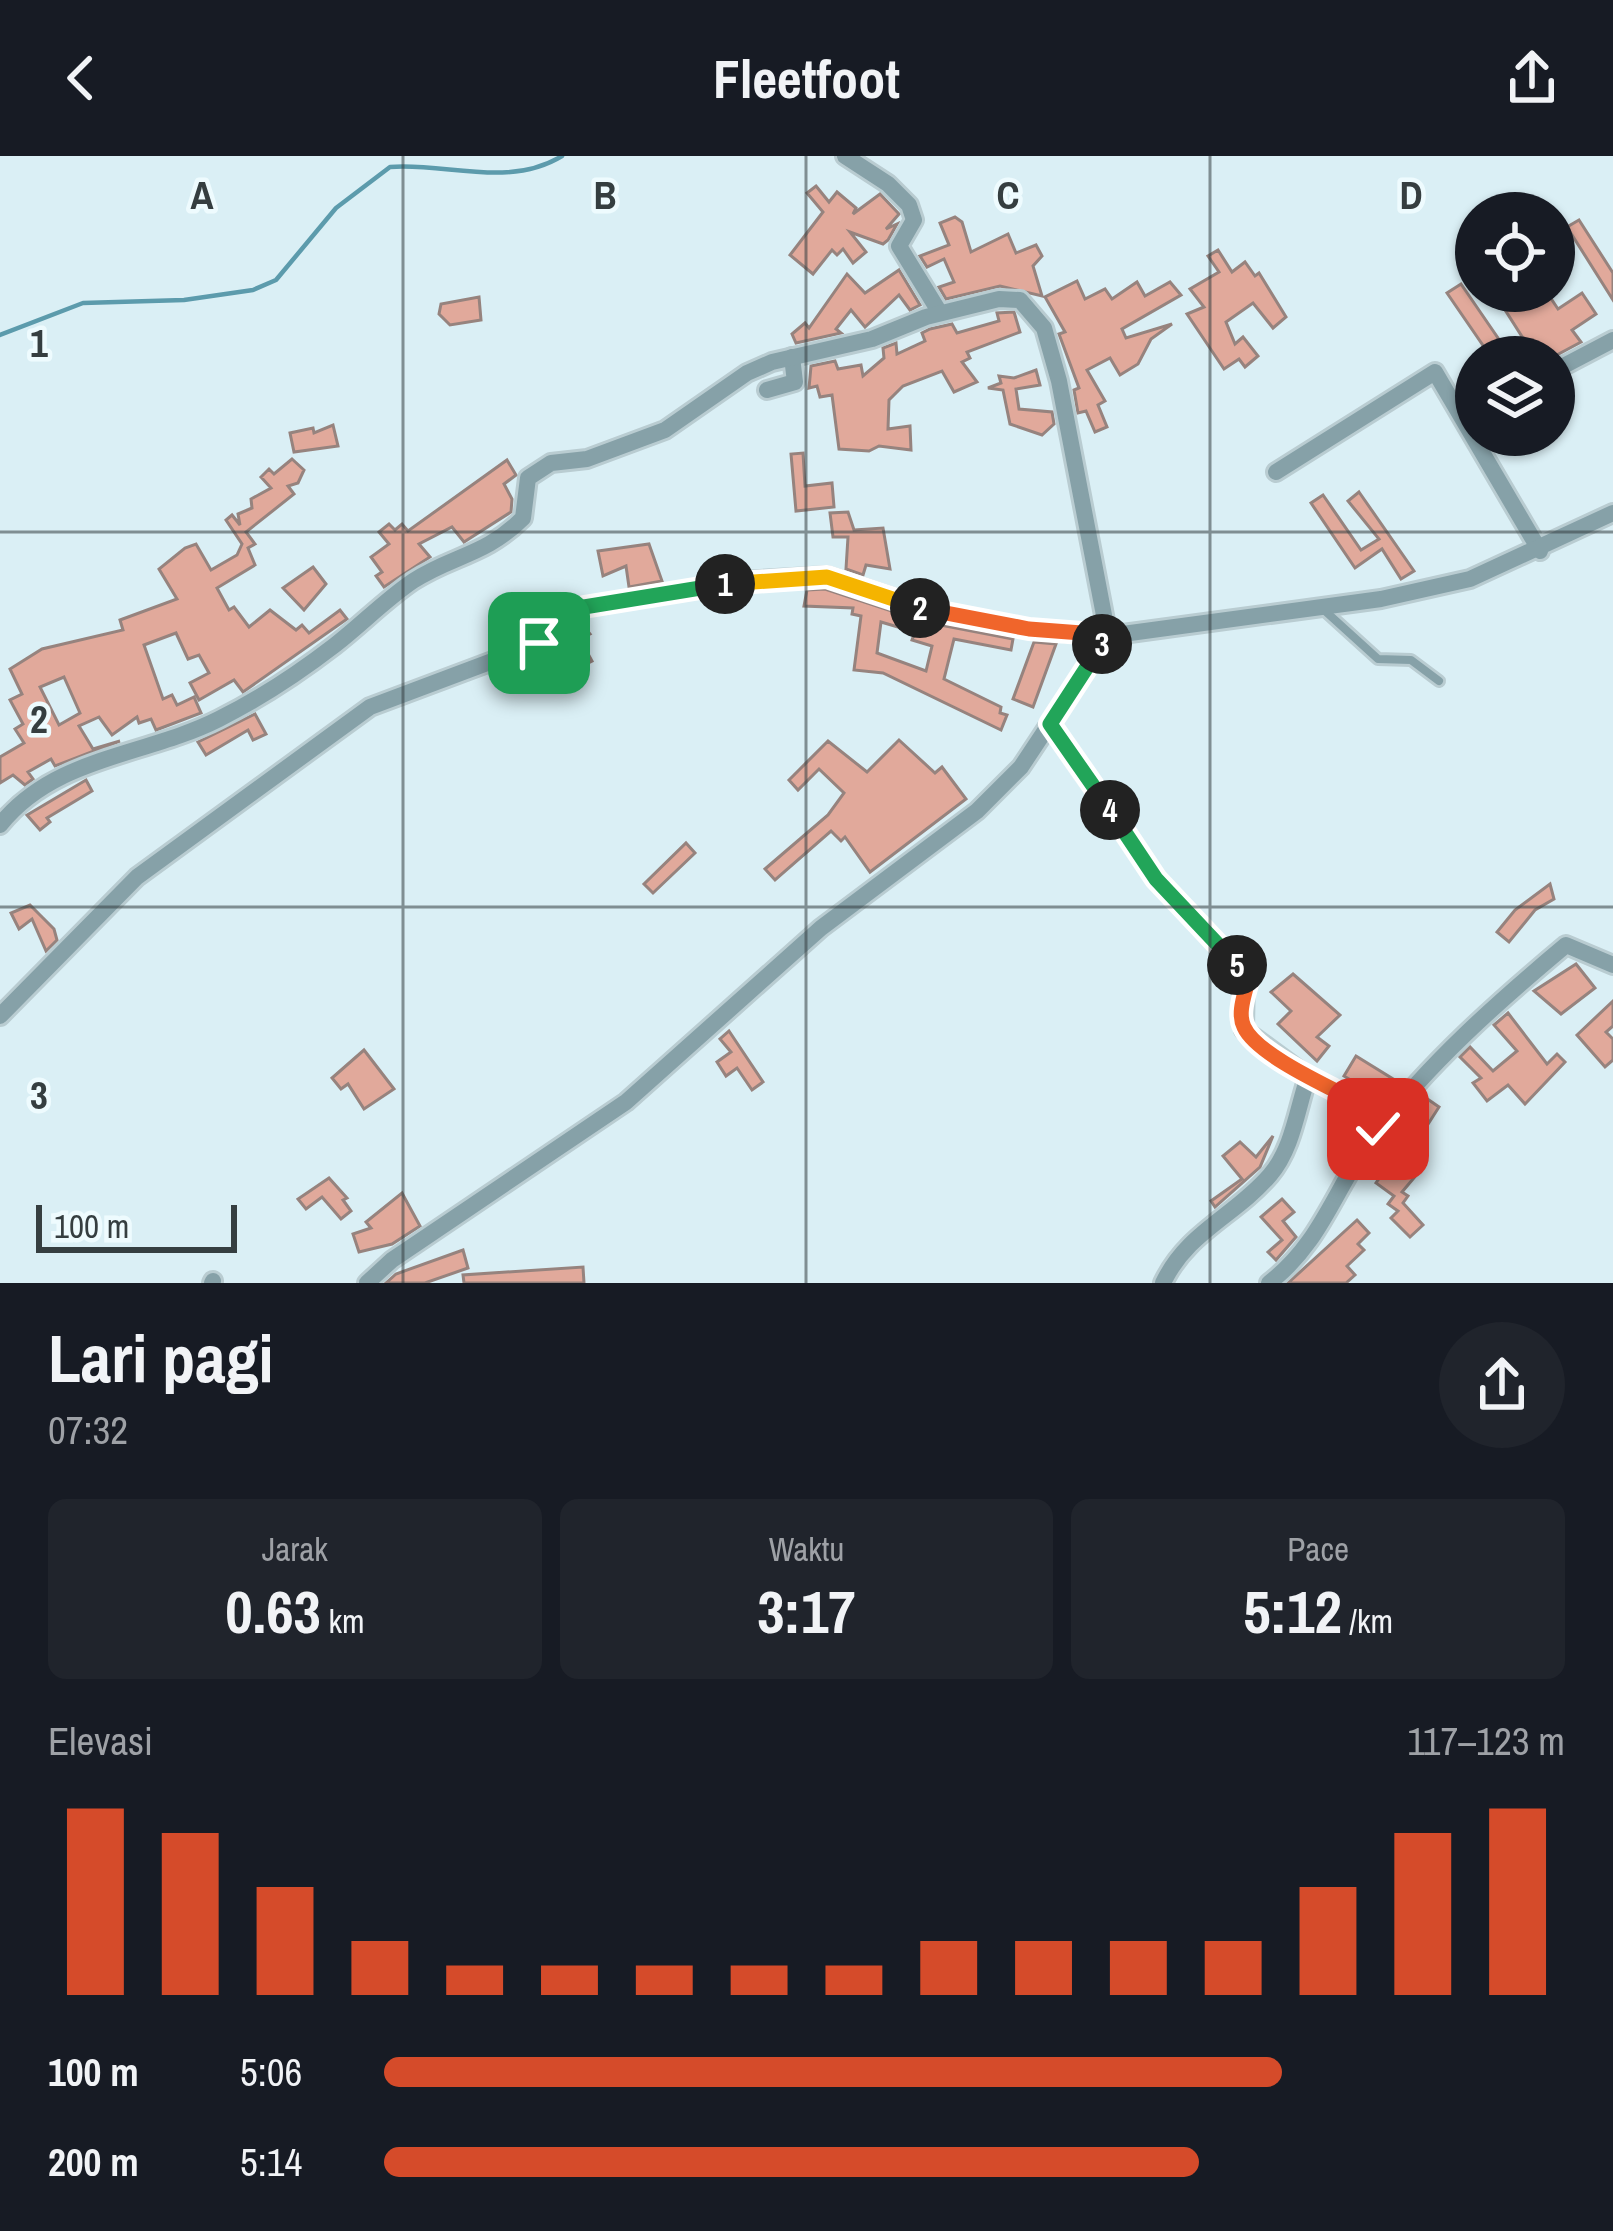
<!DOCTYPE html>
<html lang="id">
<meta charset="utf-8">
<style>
body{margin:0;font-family:"Archivo Narrow",sans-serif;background:#20242c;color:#f1f3f6;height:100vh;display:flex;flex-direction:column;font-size:45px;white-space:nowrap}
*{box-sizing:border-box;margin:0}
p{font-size:39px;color:#9ea1a6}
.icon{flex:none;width:66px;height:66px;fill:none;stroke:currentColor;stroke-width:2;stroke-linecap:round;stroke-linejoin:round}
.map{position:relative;height:1127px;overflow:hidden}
.panel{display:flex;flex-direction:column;background:#171b24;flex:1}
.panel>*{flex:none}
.fabs{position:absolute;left:1455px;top:36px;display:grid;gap:24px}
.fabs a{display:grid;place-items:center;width:120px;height:120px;border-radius:50%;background:#171b24;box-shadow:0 3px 9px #0004;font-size:60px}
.scale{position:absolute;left:36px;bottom:30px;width:201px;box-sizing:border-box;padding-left:12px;border:6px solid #353e40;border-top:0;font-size:33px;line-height:42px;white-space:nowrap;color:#353e40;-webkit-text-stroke:9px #eefbfe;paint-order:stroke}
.pin{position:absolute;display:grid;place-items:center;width:102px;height:102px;color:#fff;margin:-51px;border-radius:24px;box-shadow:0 6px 18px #0006}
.km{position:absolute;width:60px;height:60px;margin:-30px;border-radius:50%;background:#222;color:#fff;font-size:33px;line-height:60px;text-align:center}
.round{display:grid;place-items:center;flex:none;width:126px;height:126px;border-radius:63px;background:#20242c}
.head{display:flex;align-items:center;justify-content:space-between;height:204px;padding:0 48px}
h1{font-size:66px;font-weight:800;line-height:90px}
.stats{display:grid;grid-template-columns:repeat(3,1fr);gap:18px;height:204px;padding:12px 48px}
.stats div{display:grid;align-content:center;border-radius:18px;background:#20242c;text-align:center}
.stats b{font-size:60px;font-weight:800}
.stats small{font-size:33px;font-weight:400}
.stats p{font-size:33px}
.chart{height:336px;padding:24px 48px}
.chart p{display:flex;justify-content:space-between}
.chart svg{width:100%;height:216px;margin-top:12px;stroke:#d54b2a;stroke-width:6}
ul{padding:0 48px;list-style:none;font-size:39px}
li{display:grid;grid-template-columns:192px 144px 1fr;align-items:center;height:90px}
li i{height:30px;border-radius:15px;background:#d54b2a}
header{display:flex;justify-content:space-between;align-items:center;height:156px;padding:0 48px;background:#171b24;font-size:54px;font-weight:800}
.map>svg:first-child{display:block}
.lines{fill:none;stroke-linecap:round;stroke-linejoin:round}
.stream{stroke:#5c9bac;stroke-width:4.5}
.building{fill:#e1a99b;stroke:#96837e;stroke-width:3;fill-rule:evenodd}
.lane-casing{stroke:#b9ccd1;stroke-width:14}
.street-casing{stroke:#b9ccd1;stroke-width:22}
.lane{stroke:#86a1a8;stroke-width:8}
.street{stroke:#86a1a8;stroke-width:16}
.split-1-casing{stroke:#fff;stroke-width:24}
.split-2-casing{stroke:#fff;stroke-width:24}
.split-3-casing{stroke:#fff;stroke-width:24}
.split-4-casing{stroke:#fff;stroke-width:24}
.split-5-casing{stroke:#fff;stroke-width:24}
.split-6-casing{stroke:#fff;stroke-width:24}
.split-7-casing{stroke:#fff;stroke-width:24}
.split-1{stroke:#22a559;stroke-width:15}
.split-2{stroke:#f5b400;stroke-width:15}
.split-3{stroke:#f0652b;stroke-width:15}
.split-4{stroke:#22a559;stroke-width:15}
.split-5{stroke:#22a559;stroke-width:15}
.split-6{stroke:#f0652b;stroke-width:15}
.split-7{stroke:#f5b400;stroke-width:15}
.grid{fill:none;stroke:#353e40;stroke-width:3;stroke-opacity:0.55}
.grid-label{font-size:39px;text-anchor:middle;font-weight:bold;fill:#353e40;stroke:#eefbfe;stroke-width:9;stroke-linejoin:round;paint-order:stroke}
</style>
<header><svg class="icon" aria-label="back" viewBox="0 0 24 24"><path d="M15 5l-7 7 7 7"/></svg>Fleetfoot<svg class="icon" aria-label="share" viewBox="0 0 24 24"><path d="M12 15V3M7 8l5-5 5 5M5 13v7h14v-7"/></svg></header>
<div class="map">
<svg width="1613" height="1127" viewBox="0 0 1613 1127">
<rect width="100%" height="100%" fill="#daeff5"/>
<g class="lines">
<path class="stream" d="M0,179L83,147L184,144L253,134L276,124L336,52L390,11C445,6 508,33 562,0"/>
</g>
<g class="building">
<path d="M816,30L829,46L837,36L856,52L853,58L880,38L899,58L886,73L897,68L888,84L883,88L850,76L866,96L853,107L843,93L837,99L832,94L813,118L790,99L823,56L807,37Z"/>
<path d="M955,61L962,66L971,96L1008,78L1016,97L1036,89L1042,100L1033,110L1042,140L1000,130L946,143L939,131L954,126L944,103L927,111L920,100L949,89L940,67Z"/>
<path d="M1579,64L1613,117V144L1567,71Z"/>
<path d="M1218,94L1232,116L1245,106L1255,120L1259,117L1286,161L1273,172L1253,147L1226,166L1235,188L1243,181L1258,200L1245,211L1239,203L1224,213L1187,158L1204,151L1190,133L1219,116L1208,100Z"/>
<path d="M899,114L920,149L910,154L899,139L865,171L851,154L836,173L841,177L796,187L792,178L805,167L809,172L847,118L865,137Z"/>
<path d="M1077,125L1085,143L1105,133L1112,143L1137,126L1145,140L1170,126L1181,139L1122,173L1126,182L1172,168L1151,183L1138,208L1120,219L1110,202L1087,214L1105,245L1098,249L1107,271L1095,276L1086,255L1078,257L1074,234L1079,232L1059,178L1065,176L1045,141Z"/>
<path d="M1461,128L1511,201H1491L1447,137Z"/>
<path d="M1493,135H1546L1558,153L1582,137L1596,158L1572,174L1581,186L1553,201H1535Z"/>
<path d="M479,141L481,164L450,169L439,158L441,148Z"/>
<path d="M1014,156L1020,176L967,196L970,202L962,206L977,226L954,236L942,215L903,230L889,244L888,273L910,270L911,294L879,290L869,295L839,293L832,239L820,241L817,230L809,232L811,210L835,205L838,213L861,209L863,220L884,202L883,192L896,187L897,198L925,185L922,177L930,173L952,168L957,177L999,165L997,157Z"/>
<path d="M1036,214L1040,229L1016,233L1019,253L1052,256L1054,268L1042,279L1010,268L1003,234L988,232L1001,227L999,220L1014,222Z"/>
<path d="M333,269L338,290L294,296L290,277L313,272L314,277Z"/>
<path d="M803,297L805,330L832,327L834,351L796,355L791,298Z"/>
<path d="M292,303L304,314L298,327L288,330L294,338L246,376L255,388L248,392L255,409L217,432L229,454L234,451L249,471L270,454L296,474L302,469L309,477L340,454L347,463L243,536L234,524L199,544L190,527L209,517L199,499L188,503L176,477L144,489L163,543L172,539L177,549L194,541L201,557L156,574L151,563L139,567L137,561L112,579L99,561L79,570L93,593L120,585L55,610L51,603L28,616L33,623L25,629L13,619L0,627V601L24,587L15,573L23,568L10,544L22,538L10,513L42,493L123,474L120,464L177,443L159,413L185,392L196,388L211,414L237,399L242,388L226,364L232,359L240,369L238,358L252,352L251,343L271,332L261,321L269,313L274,318ZM64,521L80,557L59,569L40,531Z"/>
<path d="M507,304L516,319L504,328L512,343L511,356L464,386L452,371L419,388L430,401L384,431L376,420L382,416L371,401L389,388L379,376L389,368L395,374L402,368L408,375Z"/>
<path d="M1359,336L1414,415L1401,423L1382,393L1355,412L1311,347L1323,339L1361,394L1379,383L1348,345Z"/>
<path d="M848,356L854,374L883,372L890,413L866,409L863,419L846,413L848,381H833L830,357Z"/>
<path d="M649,388L662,425L629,431L626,410L603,420L598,395Z"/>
<path d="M313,411L326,428L304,454L283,432Z"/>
<path d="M825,433L925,466L1013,483L1011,494L954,483L944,523L1001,551L1000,557L1007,559L1001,574L883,517L854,514L861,460L852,458L853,452L804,450L807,434ZM881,466L915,476L912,484L932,490L926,515L877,497Z"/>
<path d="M582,468L590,478L580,483L592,505L574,514L559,486Z"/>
<path d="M1034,486L1056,488L1033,551L1013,543Z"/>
<path d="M255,558L266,578L253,584L248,574L206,599L198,586Z"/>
<path d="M899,584L935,617L942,611L966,643L870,716L845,681L841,685L831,675L775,724L765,713L828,659L844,637L819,613L798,634L789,624L828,585L867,616Z"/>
<path d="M86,624L92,635L47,662L50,666L40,674L27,659Z"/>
<path d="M686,687L695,697L653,737L644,728Z"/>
<path d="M1550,728L1554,743L1535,754L1509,786L1497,776L1515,754Z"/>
<path d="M30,749L54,773L57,784L46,795L32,763L19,773L11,757Z"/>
<path d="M1576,808L1595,832L1561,858L1534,835Z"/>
<path d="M1293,818L1340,859L1317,881L1329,890L1317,905L1278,868L1291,855L1271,836Z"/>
<path d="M1613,845V870L1606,876L1613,883V904L1605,911L1577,879Z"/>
<path d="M1508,857L1547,908L1557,898L1565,906L1525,948L1508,929L1487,945L1473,927L1481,922L1460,901L1470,891L1493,915L1517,895L1494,869Z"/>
<path d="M729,875L763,926L752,934L737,912L726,920L717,906L731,896L720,883Z"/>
<path d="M364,894L394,933L364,953L348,928L341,933L332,922Z"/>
<path d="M1356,900L1398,926L1385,945L1344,920Z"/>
<path d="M1426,942L1439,951L1409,998L1424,1010L1402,1036L1408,1040L1403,1047L1423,1069L1410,1081L1391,1062L1398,1055L1388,1048L1394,1040L1376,1027L1380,1021L1367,1012L1379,995L1386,1000Z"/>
<path d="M1273,980L1260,1011L1215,1051L1211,1045L1242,1023L1223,1000L1240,986L1256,1001Z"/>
<path d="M329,1022L347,1042L343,1044L351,1055L341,1063L322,1041L306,1053L298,1043Z"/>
<path d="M402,1037L420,1070L392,1088L359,1096L353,1078L371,1072L366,1066Z"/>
<path d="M1282,1043L1294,1056L1283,1065L1296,1081L1276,1104L1268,1096L1282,1084L1261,1061Z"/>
<path d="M1357,1064L1369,1077L1358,1088L1364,1094L1347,1110L1355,1119L1346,1127H1288Z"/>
<path d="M463,1094L468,1112L425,1127H386L396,1118Z"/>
<path d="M583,1111L584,1127H464L463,1119Z"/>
</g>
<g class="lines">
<g class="lane-casing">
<path id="lane" d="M1324,454L1378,503L1411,504L1439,525"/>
</g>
<g class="street-casing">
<g id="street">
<path d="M845,0L888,28L909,49L914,64L899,90L940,157"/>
<path d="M1554,215L1613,184"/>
<path d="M767,234L795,226L792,201"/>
<path d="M1276,316L1435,216L1540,395"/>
<path d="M1050,568L1156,723L1245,817L1244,874L1308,921L1389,962"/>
<path d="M0,669C55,600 146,600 219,563C259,543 300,516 335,489C362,468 385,444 413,425C453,399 485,400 523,362L528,322L551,307L587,303L665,274L747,217L772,206L872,183L926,161L999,143L1020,144L1044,172L1059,225L1108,480L1029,473L929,454L827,420L742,425L583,451L535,489L370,551L137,721L0,860"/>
<path d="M212,1127L213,1125"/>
<path d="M367,1127L392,1104L626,946L821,772L977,655L1021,611L1108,480L1381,443L1470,423L1613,357"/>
<path d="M1163,1127C1187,1076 1235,1060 1270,1019C1293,992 1297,953 1308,921"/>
<path d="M1269,1127C1323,1086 1336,1028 1375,978C1428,908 1499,845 1566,789L1613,809"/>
</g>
</g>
<use href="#lane" class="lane"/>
<use href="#street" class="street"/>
</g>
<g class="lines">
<g class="split-1-casing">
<path id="split-1" d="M539,487L584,451L725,428"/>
</g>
<g class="split-2-casing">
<path id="split-2" d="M725,428L827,421L920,452"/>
</g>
<g class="split-3-casing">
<path id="split-3" d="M920,452L1029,473L1108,479L1102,488"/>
</g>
<g class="split-4-casing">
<path id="split-4" d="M1102,488L1050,568L1110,654"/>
</g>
<g class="split-5-casing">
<path id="split-5" d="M1110,654L1156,723L1237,809"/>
</g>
<g class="split-6-casing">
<path id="split-6" d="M1237,809L1248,824C1245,838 1237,857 1244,871C1256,898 1327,930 1354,944"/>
</g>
<g class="split-7-casing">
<path id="split-7" d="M1354,944L1389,962L1378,973"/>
</g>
<use href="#split-1" class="split-1"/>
<use href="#split-2" class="split-2"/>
<use href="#split-3" class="split-3"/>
<use href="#split-4" class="split-4"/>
<use href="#split-5" class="split-5"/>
<use href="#split-6" class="split-6"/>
<use href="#split-7" class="split-7"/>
</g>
<path class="grid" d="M403,0V1127M806,0V1127M1210,0V1127M0,376H1613M0,751H1613"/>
<g class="grid-label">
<text x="202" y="53">A</text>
<text x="605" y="53">B</text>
<text x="1008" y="53">C</text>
<text x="1411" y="53">D</text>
<text x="39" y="201">1</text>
<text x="39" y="577">2</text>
<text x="39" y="953">3</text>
</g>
</svg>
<div class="fabs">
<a><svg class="icon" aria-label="locate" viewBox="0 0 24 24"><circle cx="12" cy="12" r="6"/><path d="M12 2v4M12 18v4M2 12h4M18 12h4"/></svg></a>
<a><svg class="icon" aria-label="layers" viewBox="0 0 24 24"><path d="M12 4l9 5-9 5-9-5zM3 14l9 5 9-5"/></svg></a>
</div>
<div class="scale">100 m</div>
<div class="pin" style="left:539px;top:487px;background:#1e9e55"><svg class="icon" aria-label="arrive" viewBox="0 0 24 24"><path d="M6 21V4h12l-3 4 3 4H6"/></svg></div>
<div class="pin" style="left:1378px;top:973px;background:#d93025"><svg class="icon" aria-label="check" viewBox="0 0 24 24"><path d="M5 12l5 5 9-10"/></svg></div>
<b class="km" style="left:725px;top:428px">1</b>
<b class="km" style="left:920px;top:452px">2</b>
<b class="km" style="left:1102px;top:488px">3</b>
<b class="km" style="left:1110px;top:654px">4</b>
<b class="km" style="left:1237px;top:809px">5</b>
</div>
<section class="panel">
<div class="head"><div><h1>Lari pagi</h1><p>07:32</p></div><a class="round"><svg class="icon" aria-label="share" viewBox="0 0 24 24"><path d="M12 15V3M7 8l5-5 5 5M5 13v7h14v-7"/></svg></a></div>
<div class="stats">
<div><p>Jarak</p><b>0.63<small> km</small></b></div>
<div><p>Waktu</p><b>3:17</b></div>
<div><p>Pace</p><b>5:12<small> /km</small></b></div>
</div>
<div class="chart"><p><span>Elevasi</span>117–123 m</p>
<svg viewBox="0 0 160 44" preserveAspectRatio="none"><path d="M5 44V6M15 44V11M25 44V22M35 44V33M45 44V38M55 44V38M65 44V38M75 44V38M85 44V38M95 44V33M105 44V33M115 44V33M125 44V33M135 44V22M145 44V11M155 44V6"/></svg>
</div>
<ul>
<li><b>100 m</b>5:06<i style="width:76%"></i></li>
<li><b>200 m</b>5:14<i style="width:69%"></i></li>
</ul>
</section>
